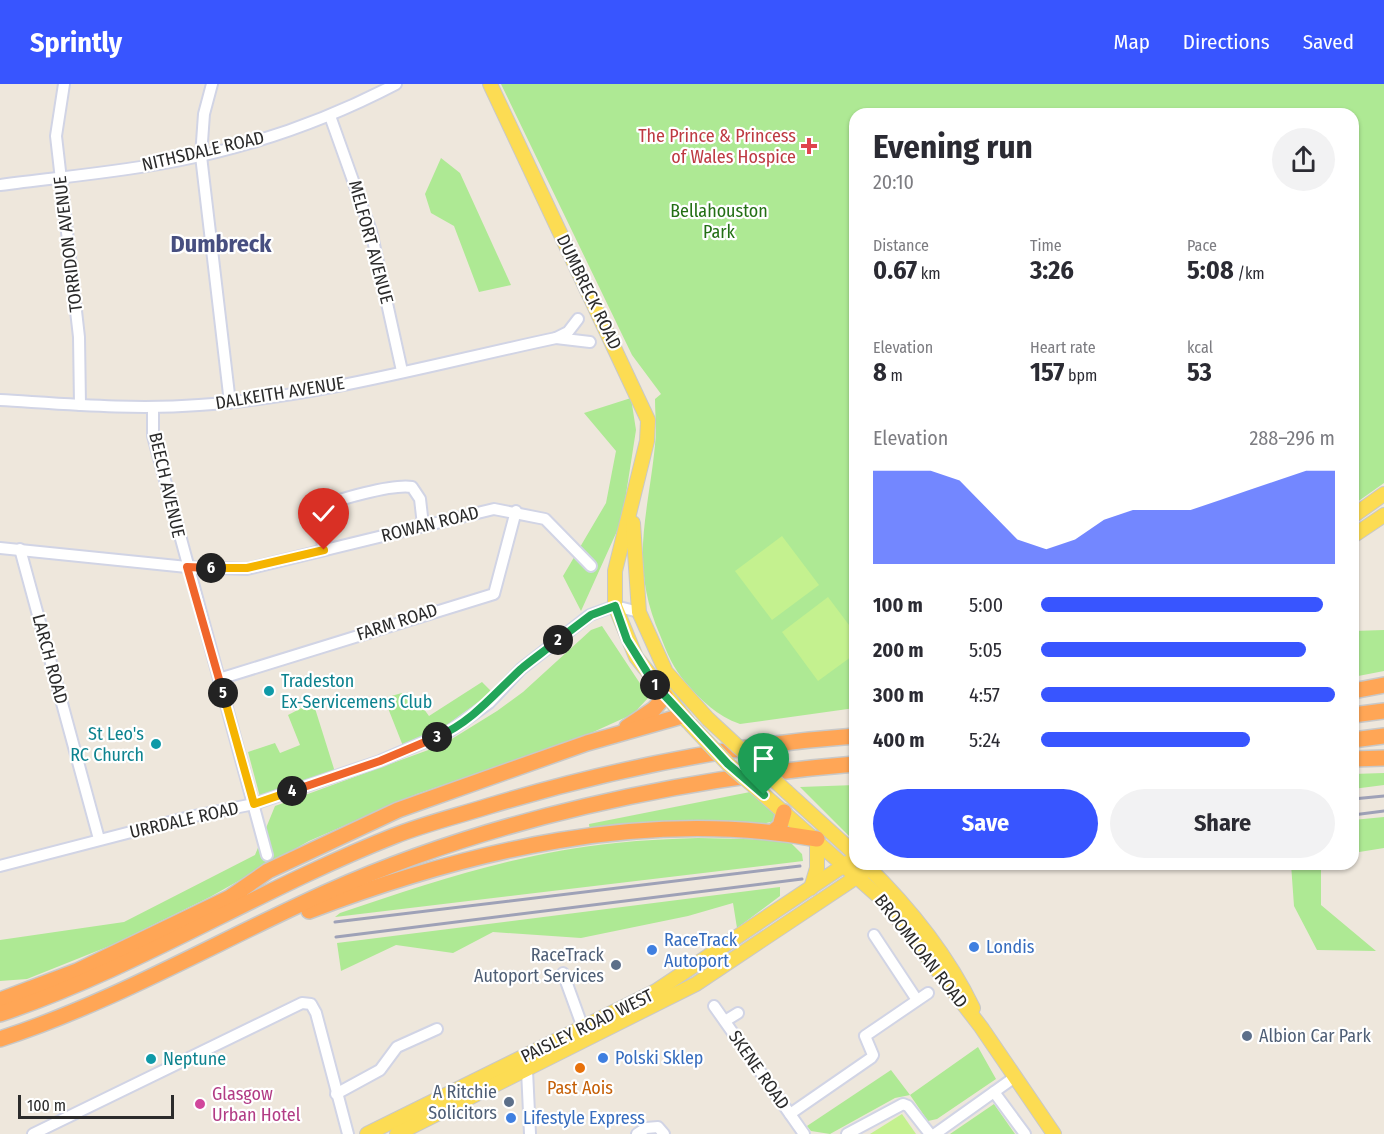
<!DOCTYPE html>
<meta charset="utf-8">
<style>
body{margin:0;font-family:"Fira Sans Condensed",sans-serif;background:#f2f2f3;color:#2b2b33;height:100vh;display:flex;flex-direction:column;font-size:22px;white-space:nowrap}
*{box-sizing:border-box;margin:0}
p{font-size:20px;color:#7c7c81}
.icon{flex:none;width:33px;height:33px;fill:none;stroke:currentColor;stroke-width:2;stroke-linecap:round;stroke-linejoin:round}
.map{position:relative;flex:1;overflow:hidden}
.side{position:absolute;left:849px;top:24px;width:510px;height:762px;display:flex;flex-direction:column;background:#fff;border-radius:18px;box-shadow:0 2px 4px #0004}
.side>*{flex:none}
.scale{position:absolute;left:18px;bottom:15px;width:156px;box-sizing:border-box;padding-left:6px;border:3px solid #2b2b2b;border-top:0;font-size:16px;line-height:21px;white-space:nowrap;color:#2b2b2b;-webkit-text-stroke:4px #fff;paint-order:stroke}
.pin{position:absolute;display:grid;place-items:center;width:51px;height:51px;color:#fff;margin:-62px -26px;border-radius:50% 50% 50% 0;rotate:-45deg;box-shadow:0 0 6px #0007}
.pin .icon{rotate:45deg}
.km{position:absolute;width:30px;height:30px;margin:-15px;border-radius:50%;background:#222;color:#fff;font-size:16px;line-height:30px;text-align:center}
.round{display:grid;place-items:center;flex:none;width:63px;height:63px;border-radius:32px;background:#f2f2f3}
.head{display:flex;align-items:center;justify-content:space-between;height:102px;padding:0 24px}
h1{font-size:33px;font-weight:700;line-height:45px}
.metrics{display:grid;grid-template-columns:repeat(3,1fr);gap:9px;height:102px;padding:6px 24px}
.metrics div{display:grid;align-content:center}
.metrics b{font-size:26px;font-weight:700}
.metrics small{font-size:16px;font-weight:400}
.metrics p{font-size:16px}
.chart{height:168px;padding:12px 24px}
.chart p{display:flex;justify-content:space-between}
.chart svg{width:100%;height:108px;margin-top:6px;fill:#3855ff;opacity:.7}
.cta{display:flex;gap:12px;margin-top:auto;padding:12px 24px}
.cta a{flex:1;height:69px;border-radius:36px;background:#3855ff;color:#fff;font-size:24px;font-weight:700;line-height:69px;text-align:center}
.cta a+a{background:#f2f2f3;color:#2b2b33}
ul{padding:0 24px;list-style:none;font-size:20px}
li{display:grid;grid-template-columns:96px 72px 1fr;align-items:center;height:45px}
li i{height:15px;border-radius:8px;background:#3855ff}
header{display:flex;align-items:center;gap:36px;box-sizing:border-box;height:84px;padding:0 30px;background:#3855ff;color:#fff}
header strong{font-size:28px}
nav{display:flex;gap:33px;margin-inline-start:auto;font-size:21px}
.map>svg:first-child{display:block}
.green{fill:#aee994}
.pitch{fill:#c4f18f}
.lines{fill:none;stroke-linecap:round;stroke-linejoin:round}
.minor-casing{stroke:#d1d4e5;stroke-width:14}
.major-casing{stroke:#c8c8c8;stroke-width:16}
.highway-casing{stroke:#c8c8c8;stroke-width:18}
.minor{stroke:#fff;stroke-width:10}
.major{stroke:#fcdc53;stroke-width:14}
.highway{stroke:#ffa656;stroke-width:15}
.rail{stroke:#9ea1b7;stroke-width:3}
.major-bridge-casing{stroke:#c8c8c8;stroke-width:16;stroke-linecap:butt}
.major-bridge{stroke:#fcdc53;stroke-width:14}
.split-1-casing{stroke:#fff;stroke-width:12}
.split-2-casing{stroke:#fff;stroke-width:12}
.split-3-casing{stroke:#fff;stroke-width:12}
.split-4-casing{stroke:#fff;stroke-width:12}
.split-5-casing{stroke:#fff;stroke-width:12}
.split-6-casing{stroke:#fff;stroke-width:12}
.split-7-casing{stroke:#fff;stroke-width:12}
.split-1{stroke:#22a559;stroke-width:8}
.split-2{stroke:#22a559;stroke-width:8}
.split-3{stroke:#22a559;stroke-width:8}
.split-4{stroke:#f0652b;stroke-width:8}
.split-5{stroke:#f5b400;stroke-width:8}
.split-6{stroke:#f0652b;stroke-width:8}
.split-7{stroke:#f5b400;stroke-width:8}
.health-dot{fill:#e0444e;stroke:#fff;stroke-width:2}
.culture-dot{fill:#0f9aa8;stroke:#fff;stroke-width:2}
.shop-dot{fill:#3f7fe0;stroke:#fff;stroke-width:2}
.service-dot{fill:#5c6f8a;stroke:#fff;stroke-width:2}
.food-dot{fill:#e8710a;stroke:#fff;stroke-width:2}
.hotel-dot{fill:#d1479c;stroke:#fff;stroke-width:2}
.labels{text-anchor:middle;stroke-width:4.5;stroke-linejoin:round;paint-order:stroke}
.health-label{font-size:18px;fill:#be3a42;stroke:#fff;text-anchor:end}
.street-label{font-size:18px;fill:#2b2b2b;stroke:#fff}
.park-label{font-size:18px;fill:#236f14;stroke:#fff}
.culture-label{font-size:18px;fill:#0d838f;stroke:#fff;text-anchor:start}
.shop-label{font-size:18px;fill:#366cbe;stroke:#fff;text-anchor:start}
.service-label{font-size:18px;fill:#4e5e75;stroke:#fff;text-anchor:end}
.food-label{font-size:18px;fill:#c56008;stroke:#fff}
.hotel-label{font-size:18px;fill:#b23c85;stroke:#fff;text-anchor:start}
.district-label{font-size:24px;font-weight:bold;fill:#474f80;stroke:#fff}
</style>
<header>
<strong>Sprintly</strong>
<nav><a>Map</a><a>Directions</a><a>Saved</a></nav>
</header>
<div class="map">
<svg width="1384" height="1050" viewBox="0 0 1384 1050">
<rect width="100%" height="100%" fill="#eee7dc"/>
<g class="green">
<path d="M501,0H1384V399L1353,421V30H855V624L740,640C717,632 702,617 686,599C673,584 667,569 660,551C629,479 648,433 655,361C657,346 655,330 655,315L661,310L632,271Z"/>
<path d="M441,74L460,89L511,201L479,208L454,142L431,129L425,110Z"/>
<path d="M631,314L636,346L622,436L581,527L563,492L606,419L616,367L584,329Z"/>
<path d="M602,542L649,613L633,630L580,654L417,710L309,757L210,813L112,861L27,895L0,897V856L124,838L255,771L275,722L442,661L497,627L523,608L591,546Z"/>
<path d="M1384,546V587L1353,593V547Z"/>
<path d="M482,598L492,608L443,644L403,662L384,614L402,609L404,614L418,617L429,632Z"/>
<path d="M313,618L335,688L260,713L248,668L275,659L280,669L300,661L288,631Z"/>
<path d="M1384,689V701L1353,705V690Z"/>
<path d="M855,701V755H852L800,703Z"/>
<path d="M750,708L776,730L775,737L762,740L590,748L589,740Z"/>
<path d="M1384,733V764L1353,769V736Z"/>
<path d="M698,754L788,756L802,770L803,777L335,833L340,829C429,799 521,768 616,759C643,756 671,755 698,754Z"/>
<path d="M1291,780H1321V821L1376,867L1317,866L1294,822Z"/>
<path d="M780,803V812L737,844L733,819L688,832L581,854L493,848L453,869L396,861L341,887L337,859Z"/>
<path d="M978,963L996,995L937,1035L928,1037L910,1011L895,1014L830,1050L811,1047L807,1042L891,986L910,1011Z"/>
<path d="M994,1020L1015,1050H950Z"/>
</g>
<g class="pitch">
<path d="M782,452L819,501L772,536L735,487Z"/>
<path d="M828,513L855,549V570L818,597L782,548Z"/>
<path d="M902,1030L916,1050H870Z"/>
</g>
<g class="lines">
<g class="minor-casing">
<g id="minor">
<path d="M64,0L56,52L79,253L80,321"/>
<path d="M212,0L204,30L201,72L230,319"/>
<path d="M330,32L371,147L402,287"/>
<path d="M0,101C60,93 122,88 181,76C256,61 329,35 396,0"/>
<path d="M578,235L568,248L556,254L590,258"/>
<path d="M0,316C67,320 133,326 199,321C319,313 438,279 556,254"/>
<path d="M153,324V352L267,771"/>
<path d="M0,464L187,483L247,485L494,425L545,435L591,482"/>
<path d="M20,465L99,755"/>
<path d="M324,466L317,432L320,425C334,415 394,400 412,403L420,415L423,441"/>
<path d="M219,595L494,510L516,427"/>
<path d="M0,782L189,733L254,720L380,677L450,647L489,619L521,585L590,531L615,522L639,528"/>
<path d="M874,851L917,916"/>
<path d="M563,889L583,944"/>
<path d="M714,922L804,1050"/>
<path d="M725,937L738,929"/>
<path d="M527,986L530,1050"/>
<path d="M994,1008L1025,1050"/>
<path d="M336,1010L380,986L397,963L437,945"/>
<path d="M790,1030L871,974L873,971L865,952L928,909"/>
<path d="M33,1050L302,919L311,920L316,929L348,1050"/>
<path d="M637,1050L646,1044L658,1043L664,1050"/>
<path d="M847,1050L903,1020L908,1022L930,1050"/>
<path d="M935,1050L1015,993"/>
</g>
</g>
<g class="major-casing">
<g id="major">
<path d="M490,0L648,336L647,357L615,487V522L636,573L688,638"/>
<path d="M1353,432L1384,410"/>
<path d="M633,439L639,528L666,588L708,635"/>
<path d="M1353,452L1384,431"/>
<path d="M787,708L855,770"/>
<path d="M764,711L885,818L981,943L1054,1050"/>
<path d="M865,780C908,822 947,870 973,924"/>
<path d="M811,804L817,784V755"/>
<path d="M367,1050L656,907L855,774"/>
<path d="M397,1050L696,900L876,780"/>
</g>
</g>
<g class="highway-casing">
<g id="highway">
<path d="M1353,607L1384,601"/>
<path d="M1353,631L1384,627"/>
<path d="M627,643L654,625L665,612"/>
<path d="M1353,656L1384,652"/>
<path d="M1353,675L1384,674"/>
<path d="M774,747L780,742L784,728"/>
<path d="M232,812L268,787L398,726L587,659L682,632"/>
<path d="M309,827C470,766 645,724 817,755"/>
<path d="M0,916L77,887L239,809"/>
<path d="M0,930C137,884 259,805 394,752C424,740 457,732 489,722C608,686 731,661 855,652"/>
<path d="M0,955C114,918 218,857 327,808C488,736 680,694 855,680"/>
</g>
</g>
<use href="#minor" class="minor"/>
<use href="#major" class="major"/>
<use href="#highway" class="highway"/>
<g class="rail">
<path d="M1353,715L1384,712"/>
<path d="M1353,731L1384,727"/>
<path d="M899,783L926,780"/>
<path d="M335,838L800,782"/>
<path d="M336,853L802,795"/>
</g>
<g class="major-bridge-casing">
<g id="major-bridge">
<path d="M708,635L787,708"/>
<path d="M690,640L728,680L764,711"/>
</g>
</g>
<use href="#major-bridge" class="major-bridge"/>
</g>
<g class="lines">
<g class="split-1-casing">
<path id="split-1" d="M655,601L728,680L764,711"/>
</g>
<g class="split-2-casing">
<path id="split-2" d="M558,556L591,531L615,522L627,556L655,601"/>
</g>
<g class="split-3-casing">
<path id="split-3" d="M437,653C472,638 494,610 521,585C533,575 546,566 558,556"/>
</g>
<g class="split-4-casing">
<path id="split-4" d="M292,707L380,677L437,653"/>
</g>
<g class="split-5-casing">
<path id="split-5" d="M223,609L254,720L292,707"/>
</g>
<g class="split-6-casing">
<path id="split-6" d="M211,484L187,483L223,609"/>
</g>
<g class="split-7-casing">
<path id="split-7" d="M211,484H247L324,466"/>
</g>
<use href="#split-1" class="split-1"/>
<use href="#split-2" class="split-2"/>
<use href="#split-3" class="split-3"/>
<use href="#split-4" class="split-4"/>
<use href="#split-5" class="split-5"/>
<use href="#split-6" class="split-6"/>
<use href="#split-7" class="split-7"/>
</g>
<path class="health-dot" d="M806 53h6v6h6v6h-6v6h-6v-6h-6v-6h6z"/>
<g class="culture-dot">
<circle cx="269" cy="607" r="6"/>
<circle cx="156" cy="660" r="6"/>
<circle cx="151" cy="975" r="6"/>
</g>
<g class="shop-dot">
<circle cx="974" cy="863" r="6"/>
<circle cx="652" cy="866" r="6"/>
<circle cx="603" cy="974" r="6"/>
<circle cx="511" cy="1034" r="6"/>
</g>
<g class="service-dot">
<circle cx="616" cy="881" r="6"/>
<circle cx="1247" cy="952" r="6"/>
<circle cx="509" cy="1018" r="6"/>
</g>
<circle class="food-dot" cx="580" cy="984" r="6"/>
<circle class="hotel-dot" cx="200" cy="1020" r="6"/>
<g class="labels">
<g class="health-label">
<text x="796" y="58">The Prince &amp; Princess<tspan x="796" dy="21">of Wales Hospice</tspan></text>
</g>
<g class="street-label">
<text transform="translate(203 67) rotate(-13)" y="6">NITHSDALE ROAD</text>
<text transform="translate(371 158) rotate(75)" y="6">MELFORT AVENUE</text>
<text transform="translate(68 160) rotate(-97)" y="6">TORRIDON AVENUE</text>
<text transform="translate(589 208) rotate(64)" y="6">DUMBRECK ROAD</text>
<text transform="translate(280 309) rotate(-9)" y="6">DALKEITH AVENUE</text>
<text transform="translate(167 401) rotate(77)" y="6">BEECH AVENUE</text>
<text transform="translate(430 440) rotate(-14)" y="6">ROWAN ROAD</text>
<text transform="translate(397 538) rotate(-18)" y="6">FARM ROAD</text>
<text transform="translate(50 575) rotate(75)" y="6">LARCH ROAD</text>
<text transform="translate(184 736) rotate(-13)" y="6">URRDALE ROAD</text>
<text transform="translate(921 867) rotate(52)" y="6">BROOMLOAN ROAD</text>
<text transform="translate(587 942) rotate(-26)" y="6">PAISLEY ROAD WEST</text>
<text transform="translate(759 986) rotate(55)" y="6">SKENE ROAD</text>
</g>
<g class="park-label">
<text x="719" y="133">Bellahouston<tspan x="719" dy="21">Park</tspan></text>
</g>
<g class="culture-label">
<text x="281" y="603">Tradeston<tspan x="281" dy="21">Ex-Servicemens Club</tspan></text>
<text x="144" y="656" text-anchor="end">St Leo's<tspan x="144" dy="21">RC Church</tspan></text>
<text x="163" y="981">Neptune</text>
</g>
<g class="shop-label">
<text x="664" y="862">RaceTrack<tspan x="664" dy="21">Autoport</tspan></text>
<text x="986" y="869">Londis</text>
<text x="615" y="980">Polski Sklep</text>
<text x="523" y="1040">Lifestyle Express</text>
</g>
<g class="service-label">
<text x="604" y="877">RaceTrack<tspan x="604" dy="21">Autoport Services</tspan></text>
<text x="1259" y="958" text-anchor="start">Albion Car Park</text>
<text x="497" y="1014">A Ritchie<tspan x="497" dy="21">Solicitors</tspan></text>
</g>
<g class="food-label">
<text x="580" y="1010">Past Aois</text>
</g>
<g class="hotel-label">
<text x="212" y="1016">Glasgow<tspan x="212" dy="21">Urban Hotel</tspan></text>
</g>
<g class="district-label">
<text x="221" y="168">Dumbreck</text>
</g>
</g>
</svg>
<div class="scale">100 m</div>
<div class="pin" style="left:764px;top:711px;background:#1e9e55"><svg class="icon" aria-label="arrive" viewBox="0 0 24 24"><path d="M6 21V4h12l-3 4 3 4H6"/></svg></div>
<div class="pin" style="left:324px;top:466px;background:#d93025"><svg class="icon" aria-label="check" viewBox="0 0 24 24"><path d="M5 12l5 5 9-10"/></svg></div>
<b class="km" style="left:655px;top:601px">1</b>
<b class="km" style="left:558px;top:556px">2</b>
<b class="km" style="left:437px;top:653px">3</b>
<b class="km" style="left:292px;top:707px">4</b>
<b class="km" style="left:223px;top:609px">5</b>
<b class="km" style="left:211px;top:484px">6</b>
<section class="side">
<div class="head"><div><h1>Evening run</h1><p>20:10</p></div><a class="round"><svg class="icon" aria-label="share" viewBox="0 0 24 24"><path d="M12 15V3M7 8l5-5 5 5M5 13v7h14v-7"/></svg></a></div>
<div class="metrics">
<div><p>Distance</p><b>0.67<small> km</small></b></div>
<div><p>Time</p><b>3:26</b></div>
<div><p>Pace</p><b>5:08<small> /km</small></b></div>
</div>
<div class="metrics">
<div><p>Elevation</p><b>8<small> m</small></b></div>
<div><p>Heart rate</p><b>157<small> bpm</small></b></div>
<div><p>kcal</p><b>53</b></div>
</div>
<div class="chart"><p><span>Elevation</span>288–296 m</p>
<svg viewBox="0 0 160 44" preserveAspectRatio="none"><path d="M0 44V6L10 6L20 6L30 10L40 22L50 34L60 38L70 34L80 26L90 22L100 22L110 22L120 18L130 14L140 10L150 6L160 6V44z"/></svg>
</div>
<ul>
<li><b>100 m</b>5:00<i style="width:96%"></i></li>
<li><b>200 m</b>5:05<i style="width:90%"></i></li>
<li><b>300 m</b>4:57<i style="width:100%"></i></li>
<li><b>400 m</b>5:24<i style="width:71%"></i></li>
</ul>
<div class="cta"><a>Save</a><a>Share</a></div>
</section>
</div>
